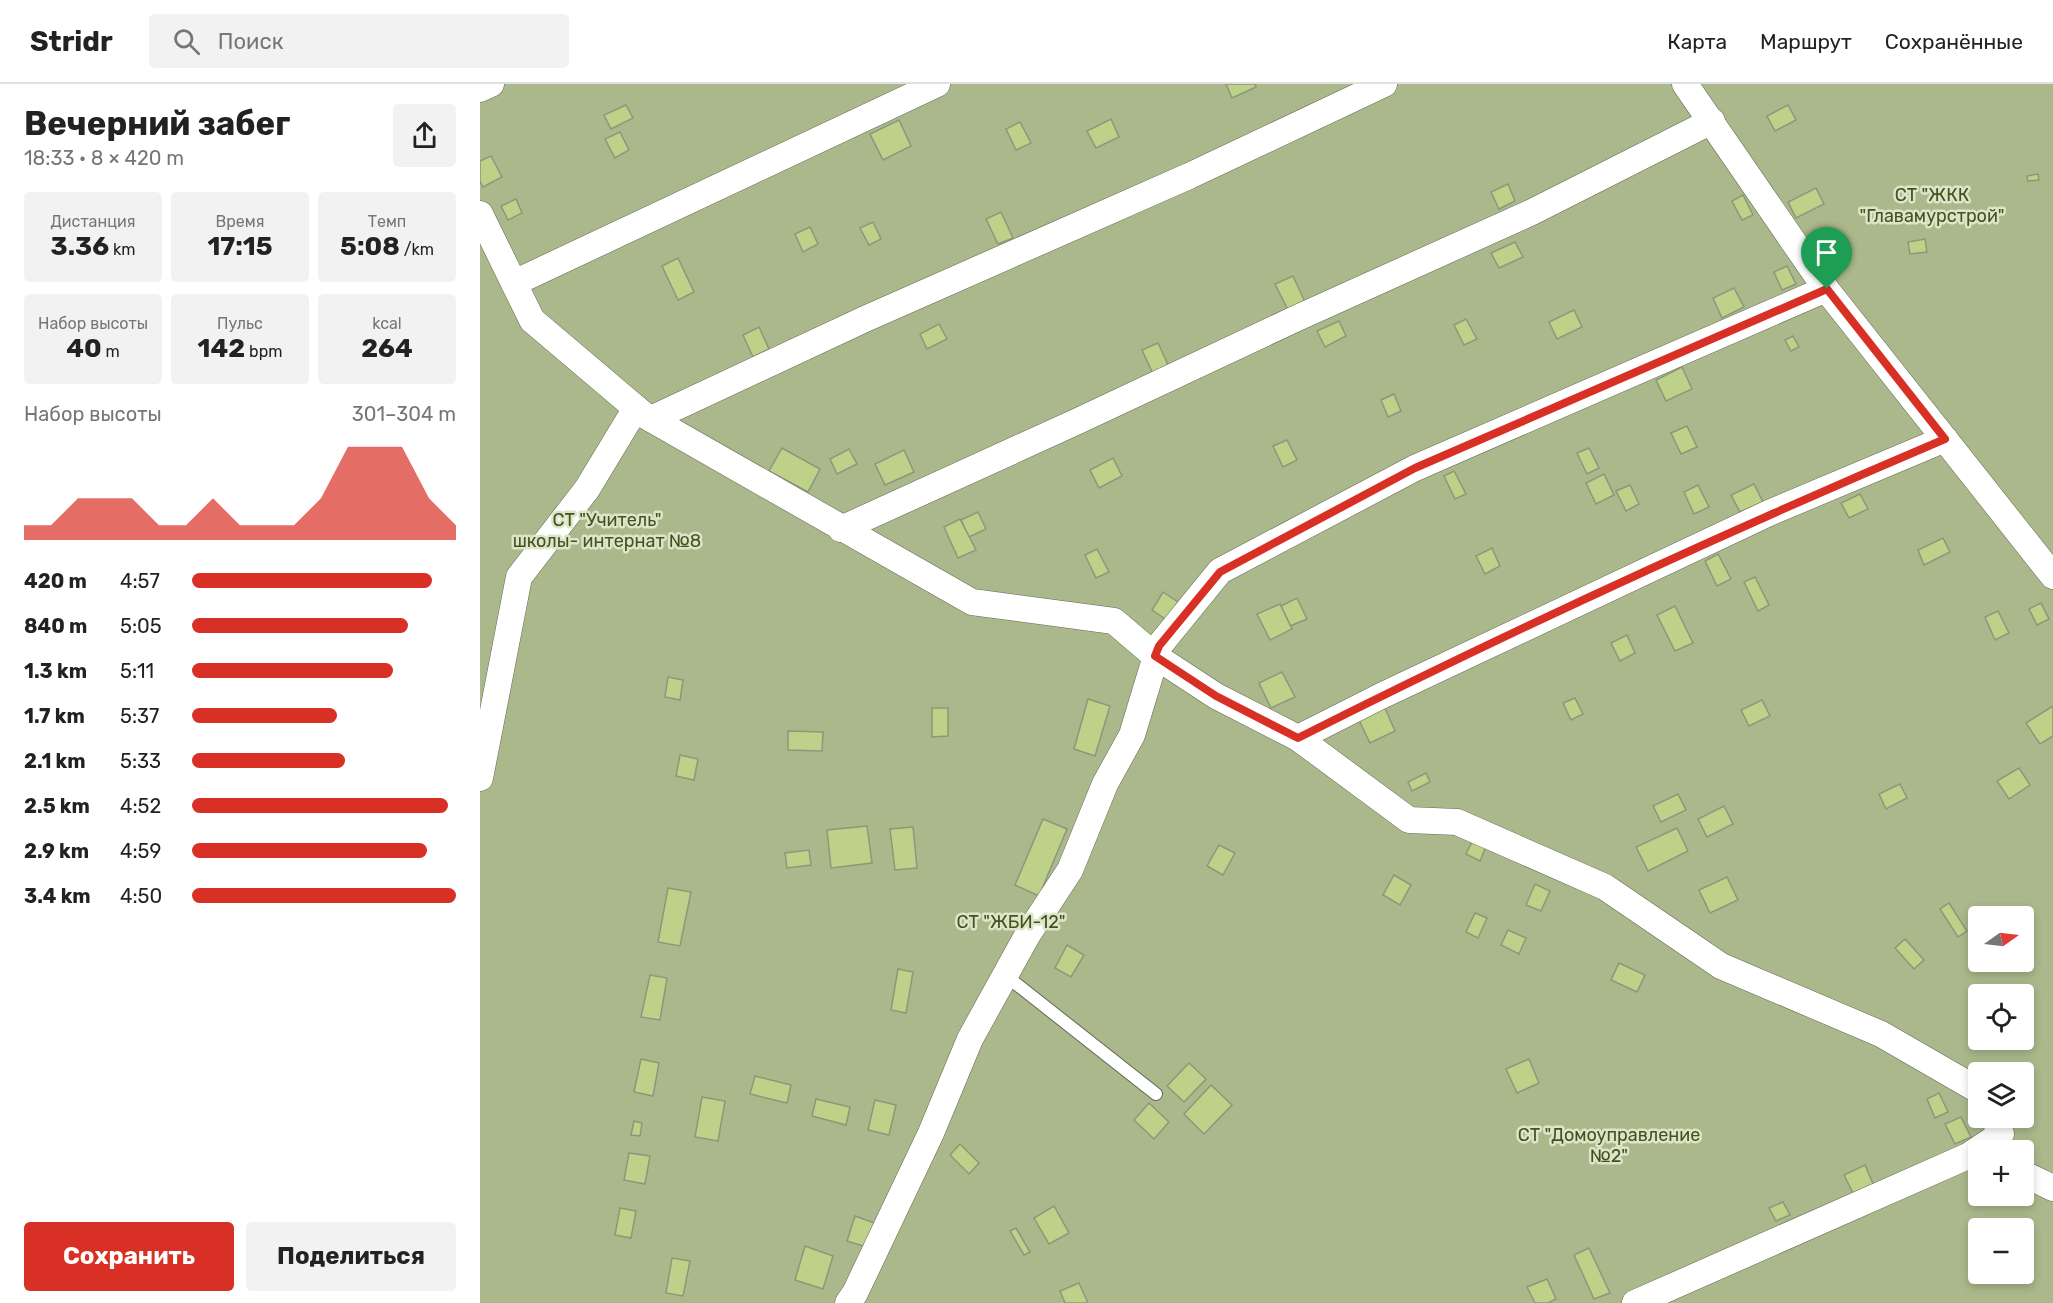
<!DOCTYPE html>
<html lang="ru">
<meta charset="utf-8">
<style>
body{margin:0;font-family:Rubik,sans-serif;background:#f2f2f2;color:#222;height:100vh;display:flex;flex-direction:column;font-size:22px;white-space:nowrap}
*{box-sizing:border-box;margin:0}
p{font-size:20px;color:#767676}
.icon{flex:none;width:33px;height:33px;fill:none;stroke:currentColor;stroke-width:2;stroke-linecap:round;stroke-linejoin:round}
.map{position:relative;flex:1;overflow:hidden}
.details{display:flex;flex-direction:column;background:#fff;width:480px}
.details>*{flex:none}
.needle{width:39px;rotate:76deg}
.fabs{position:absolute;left:1488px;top:822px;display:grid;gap:12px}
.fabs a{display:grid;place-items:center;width:66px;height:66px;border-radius:6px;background:#fff;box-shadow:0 3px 9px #0003;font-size:30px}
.pin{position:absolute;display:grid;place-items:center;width:51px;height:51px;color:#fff;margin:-62px -26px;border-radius:50% 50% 50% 0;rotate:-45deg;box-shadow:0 0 6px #0007}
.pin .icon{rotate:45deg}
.round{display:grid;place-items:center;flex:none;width:63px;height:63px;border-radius:6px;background:#f2f2f2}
.overview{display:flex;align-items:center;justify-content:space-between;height:102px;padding:0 24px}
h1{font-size:33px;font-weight:700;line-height:45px}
.metrics{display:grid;grid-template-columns:repeat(3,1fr);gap:9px;height:102px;padding:6px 24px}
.metrics div{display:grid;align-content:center;border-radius:6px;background:#f2f2f2;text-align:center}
.metrics b{font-size:26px;font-weight:700}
.metrics small{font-size:16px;font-weight:400}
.metrics p{font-size:16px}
.chart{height:168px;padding:12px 24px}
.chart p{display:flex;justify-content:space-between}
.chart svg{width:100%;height:108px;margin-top:6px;fill:#d93025;opacity:.7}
.button{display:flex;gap:12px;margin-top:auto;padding:12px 24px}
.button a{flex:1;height:69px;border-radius:6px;background:#d93025;color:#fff;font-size:24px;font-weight:700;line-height:69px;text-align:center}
.button a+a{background:#f2f2f2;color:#222}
ul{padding:0 24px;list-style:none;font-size:20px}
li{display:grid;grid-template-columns:96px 72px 1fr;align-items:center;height:45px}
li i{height:15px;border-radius:8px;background:#d93025}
header{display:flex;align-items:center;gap:36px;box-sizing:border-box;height:84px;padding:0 30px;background:#fff;border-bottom:2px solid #e0e0e0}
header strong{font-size:28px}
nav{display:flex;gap:33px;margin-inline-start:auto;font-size:21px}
.search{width:420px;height:54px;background:#f2f2f2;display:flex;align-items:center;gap:15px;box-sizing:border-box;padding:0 21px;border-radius:6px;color:#767676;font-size:22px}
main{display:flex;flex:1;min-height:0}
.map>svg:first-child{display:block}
.green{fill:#abb88b;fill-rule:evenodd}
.building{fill:#bdd189;stroke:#8e967b;stroke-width:1.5}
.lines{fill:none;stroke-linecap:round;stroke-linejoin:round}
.service-casing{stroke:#626950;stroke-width:14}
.minor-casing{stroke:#626950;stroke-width:27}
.service{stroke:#fff;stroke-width:12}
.minor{stroke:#fff;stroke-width:26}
.route-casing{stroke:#fff;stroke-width:12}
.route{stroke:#d93025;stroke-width:8}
.labels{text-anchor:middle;stroke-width:5;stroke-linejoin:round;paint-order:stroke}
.park-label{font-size:18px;fill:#45521e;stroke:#dce5c8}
</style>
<header>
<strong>Stridr</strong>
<div class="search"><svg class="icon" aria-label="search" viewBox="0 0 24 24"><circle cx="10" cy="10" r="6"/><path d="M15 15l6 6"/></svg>Поиск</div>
<nav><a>Карта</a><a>Маршрут</a><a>Сохранённые</a></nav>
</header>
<main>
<section class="details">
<div class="overview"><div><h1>Вечерний забег</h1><p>18:33 · 8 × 420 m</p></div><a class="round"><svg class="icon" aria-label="share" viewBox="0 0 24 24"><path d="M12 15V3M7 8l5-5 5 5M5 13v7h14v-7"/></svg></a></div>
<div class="metrics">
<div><p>Дистанция</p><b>3.36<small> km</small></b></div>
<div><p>Время</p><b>17:15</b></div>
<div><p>Темп</p><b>5:08<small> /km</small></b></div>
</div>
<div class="metrics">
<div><p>Набор высоты</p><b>40<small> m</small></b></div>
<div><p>Пульс</p><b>142<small> bpm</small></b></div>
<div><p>kcal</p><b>264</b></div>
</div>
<div class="chart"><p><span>Набор высоты</span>301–304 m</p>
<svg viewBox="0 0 160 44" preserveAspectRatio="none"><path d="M0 44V38L10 38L20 27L30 27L40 27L50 38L60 38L70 27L80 38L90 38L100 38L110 27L120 6L130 6L140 6L150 27L160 38V44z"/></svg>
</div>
<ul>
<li><b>420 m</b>4:57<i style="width:91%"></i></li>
<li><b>840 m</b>5:05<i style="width:82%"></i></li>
<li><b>1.3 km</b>5:11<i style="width:76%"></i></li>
<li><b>1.7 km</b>5:37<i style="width:55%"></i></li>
<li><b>2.1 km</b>5:33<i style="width:58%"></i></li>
<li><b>2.5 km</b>4:52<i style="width:97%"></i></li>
<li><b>2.9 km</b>4:59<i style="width:89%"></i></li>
<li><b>3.4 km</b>4:50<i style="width:100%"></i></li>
</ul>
<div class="button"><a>Сохранить</a><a>Поделиться</a></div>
</section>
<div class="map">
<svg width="1573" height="1219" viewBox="0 0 1573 1219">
<rect width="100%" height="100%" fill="#dce5c8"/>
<path class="green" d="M0,0H1573V1219H0ZM1498,832H1544V878H1498ZM1498,910H1544V956H1498ZM1498,988H1544V1034H1498ZM1498,1066H1544V1112H1498ZM1498,1144H1544V1190H1498Z"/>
<g class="building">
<path d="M746,0H775L776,3L752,14Z"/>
<path d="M146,21L153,34L131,45L124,31Z"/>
<path d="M1308,21L1316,36L1295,47L1287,32Z"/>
<path d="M631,35L639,53L616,64L607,47Z"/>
<path d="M419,36L431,62L403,76L390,50Z"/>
<path d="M540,38L551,59L536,66L526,45Z"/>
<path d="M140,48L149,66L135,74L125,55Z"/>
<path d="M11,72L22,93L3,103L0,97V77Z"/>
<path d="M1558,90L1559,96L1548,97L1547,92Z"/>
<path d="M1028,100L1035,117L1019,125L1011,108Z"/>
<path d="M1336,104L1344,120L1316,134L1308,118Z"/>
<path d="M1263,111L1273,131L1262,136L1252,117Z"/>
<path d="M36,115L42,129L28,136L21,122Z"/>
<path d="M521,128L533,154L518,160L506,135Z"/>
<path d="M393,138L401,155L389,161L380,144Z"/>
<path d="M330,143L338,160L323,168L315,150Z"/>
<path d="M1445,155L1447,168L1430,170L1428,158Z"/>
<path d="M1035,158L1043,173L1019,184L1011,169Z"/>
<path d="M198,174L214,208L198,216L182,182Z"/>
<path d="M1307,182L1316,200L1302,206L1294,188Z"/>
<path d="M813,192L825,218L808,226L795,200Z"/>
<path d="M1254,204L1264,223L1242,234L1233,214Z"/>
<path d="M1094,226L1102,243L1077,255L1069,238Z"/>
<path d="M986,235L997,255L984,261L974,241Z"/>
<path d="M859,237L866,252L845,263L837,247Z"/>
<path d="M459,240L467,255L447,265L440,250Z"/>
<path d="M279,243L289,265L273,273L263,251Z"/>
<path d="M1313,252L1319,263L1311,267L1305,256Z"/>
<path d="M678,259L689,283L673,290L662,266Z"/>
<path d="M1202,283L1212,305L1186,317L1176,296Z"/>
<path d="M914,310L921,327L908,333L901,316Z"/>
<path d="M1207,342L1217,363L1201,370L1191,349Z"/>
<path d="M807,356L817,376L803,383L793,362Z"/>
<path d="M302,364L340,385L328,408L289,387Z"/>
<path d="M1109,364L1119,384L1107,390L1097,369Z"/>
<path d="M369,365L377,380L357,390L350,375Z"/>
<path d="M424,366L434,388L405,401L395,380Z"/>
<path d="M633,374L642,392L619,404L610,386Z"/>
<path d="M974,387L986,410L975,415L964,392Z"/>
<path d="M1124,390L1134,411L1116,420L1106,399Z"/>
<path d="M1274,400L1283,418L1260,428L1251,411Z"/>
<path d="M1150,401L1159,420L1146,427L1136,407Z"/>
<path d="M1218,401L1229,423L1214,430L1204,408Z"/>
<path d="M1380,410L1388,425L1369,434L1361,419Z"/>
<path d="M498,428L506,445L489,453L481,436Z"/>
<path d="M480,435L496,466L478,474L464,443Z"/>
<path d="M1463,454L1470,468L1444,481L1438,466Z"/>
<path d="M1012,464L1020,482L1005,490L996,472Z"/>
<path d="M617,465L629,488L616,494L605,471Z"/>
<path d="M1238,470L1251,495L1237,502L1225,477Z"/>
<path d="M1275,493L1289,521L1278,527L1264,498Z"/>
<path d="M683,508L698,518L687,536L672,526Z"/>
<path d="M817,514L827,535L810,542L801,522Z"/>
<path d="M1561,519L1569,535L1557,541L1549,525Z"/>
<path d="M800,520L812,545L790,556L777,530Z"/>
<path d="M1195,522L1213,559L1195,567L1177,531Z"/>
<path d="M1518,527L1529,549L1515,556L1505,533Z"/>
<path d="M1147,551L1155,569L1140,577L1131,559Z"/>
<path d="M802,588L815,613L791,624L779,599Z"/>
<path d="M188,593L203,596L200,616L185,613Z"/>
<path d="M1095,614L1103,630L1091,636L1083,619Z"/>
<path d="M608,615L630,622L615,672L594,665Z"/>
<path d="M1282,616L1290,632L1269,642L1261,626Z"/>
<path d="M904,622L915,647L890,659L878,634Z"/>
<path d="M1573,622V652L1560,660L1546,639Z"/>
<path d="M452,624H468V652L452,653Z"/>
<path d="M308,647L343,648L342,667L308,666Z"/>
<path d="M200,671L218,675L214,696L196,692Z"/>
<path d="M1539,684L1550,701L1529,715L1517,697Z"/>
<path d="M946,689L950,698L932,707L928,698Z"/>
<path d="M1420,700L1427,714L1406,725L1399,710Z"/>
<path d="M1198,710L1206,726L1181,738L1173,722Z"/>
<path d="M1244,722L1253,740L1227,753L1218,735Z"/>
<path d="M563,735L587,745L559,812L535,801Z"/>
<path d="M387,742L392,779L351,784L347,746Z"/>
<path d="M433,743L437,784L415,786L410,745Z"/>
<path d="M1197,744L1208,767L1168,787L1156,763Z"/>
<path d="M994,754L1007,760L1000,777L986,770Z"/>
<path d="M739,761L755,769L743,791L727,782Z"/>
<path d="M329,766L331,781L307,784L305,769Z"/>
<path d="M914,791L931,801L920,821L903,811Z"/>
<path d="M1247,793L1258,816L1230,829L1219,806Z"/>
<path d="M1055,800L1070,807L1061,827L1046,821Z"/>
<path d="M188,804L211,808L200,862L178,858Z"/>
<path d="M1469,819L1487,847L1478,853L1460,825Z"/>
<path d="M995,829L1007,834L998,854L986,848Z"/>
<path d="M1028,846L1046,854L1039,870L1021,861Z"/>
<path d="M1425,855L1444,876L1434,885L1415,864Z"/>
<path d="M587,861L604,871L591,893L575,884Z"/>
<path d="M1139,879L1165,891L1157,908L1131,896Z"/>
<path d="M418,885L433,888L426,929L411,926Z"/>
<path d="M170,891L187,894L180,936L161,933Z"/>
<path d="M161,975L179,979L173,1012L154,1008Z"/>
<path d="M1049,975L1059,999L1037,1009L1026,985Z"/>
<path d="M709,979L726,995L704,1018L687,1002Z"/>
<path d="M275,992L311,1001L307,1019L270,1010Z"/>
<path d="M731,1001L752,1021L724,1050L704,1030Z"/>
<path d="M1459,1009L1468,1028L1455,1034L1447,1015Z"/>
<path d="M222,1013L245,1017L238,1057L215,1053Z"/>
<path d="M336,1015L370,1023L366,1041L332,1032Z"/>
<path d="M395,1016L416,1021L409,1051L388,1046Z"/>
<path d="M669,1019L689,1038L674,1055L654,1036Z"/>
<path d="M1481,1033L1491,1053L1475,1060L1465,1040Z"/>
<path d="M154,1037L162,1039L160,1052L151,1051Z"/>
<path d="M480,1060L499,1079L489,1090L470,1071Z"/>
<path d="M149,1069L170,1072L165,1100L144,1096Z"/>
<path d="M1385,1081L1394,1102L1374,1111L1364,1091Z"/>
<path d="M1303,1118L1310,1131L1296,1137L1289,1124Z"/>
<path d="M574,1122L589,1149L569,1160L554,1134Z"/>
<path d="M140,1124L156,1127L151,1154L135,1151Z"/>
<path d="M375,1132L397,1140L390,1164L367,1157Z"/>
<path d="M536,1144L550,1168L544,1171L530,1147Z"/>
<path d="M325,1162L353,1172L343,1205L315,1196Z"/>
<path d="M1109,1164L1130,1209L1114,1215L1094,1171Z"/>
<path d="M192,1174L210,1177L203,1212L186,1209Z"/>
<path d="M1067,1195L1076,1215L1068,1219H1055L1047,1203Z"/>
<path d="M599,1199L608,1219H585L580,1207Z"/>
</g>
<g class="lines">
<g class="service-casing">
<path id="service" d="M525,891L676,1010"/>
</g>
<g class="minor-casing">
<g id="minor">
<path d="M1205,0L1346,205L1573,492"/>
<path d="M0,5L11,0"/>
<path d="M0,130L52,236L164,331L492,518L634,537L675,572L736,612L818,654L901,612L1289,429L1465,355"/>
<path d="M34,199L457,0"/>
<path d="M171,335L385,235L709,92L904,0"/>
<path d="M361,445L598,337L815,235L1052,128L1232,37"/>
<path d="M818,654L929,736L977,738L1125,803L1241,882L1401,950L1498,1006"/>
<path d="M0,694L39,493L107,405L156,324"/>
<path d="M1544,1090L1573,1104"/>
<path d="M368,1219L375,1209L451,1049L490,955L548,850L590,786L625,700L652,651L679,562L740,487L935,384L1346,205"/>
<path d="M1155,1219L1488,1072L1521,1050L1514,1034"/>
</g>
</g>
<use href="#service" class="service"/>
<use href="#minor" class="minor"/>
</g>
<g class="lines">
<g class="route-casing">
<path id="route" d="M1347,205L1465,355C1246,448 1030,547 818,654L736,612L675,572L679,562L740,488L935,384Z"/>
</g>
<use href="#route" class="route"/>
</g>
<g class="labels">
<g class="park-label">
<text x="1452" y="117">СТ "ЖКК<tspan x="1452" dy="21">"Главамурстрой"</tspan></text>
<text x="127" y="442">СТ "Учитель"<tspan x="127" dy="21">школы- интернат №8</tspan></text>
<text x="531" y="844">СТ "ЖБИ-12"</text>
<text x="1129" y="1057">СТ "Домоуправление<tspan x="1129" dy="21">№2"</tspan></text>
</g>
</g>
</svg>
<div class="fabs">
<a><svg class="needle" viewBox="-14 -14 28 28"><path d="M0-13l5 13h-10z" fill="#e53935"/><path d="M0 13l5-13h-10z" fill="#767676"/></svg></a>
<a><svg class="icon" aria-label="locate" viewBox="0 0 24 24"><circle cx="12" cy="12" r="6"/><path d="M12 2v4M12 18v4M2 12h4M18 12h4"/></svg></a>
<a><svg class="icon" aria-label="layers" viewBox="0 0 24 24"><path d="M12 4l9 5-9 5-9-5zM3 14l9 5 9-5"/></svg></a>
<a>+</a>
<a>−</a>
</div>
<div class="pin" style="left:1347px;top:205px;background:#1e9e55"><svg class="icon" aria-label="arrive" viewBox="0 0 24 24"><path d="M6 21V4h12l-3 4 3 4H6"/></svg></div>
</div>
</main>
